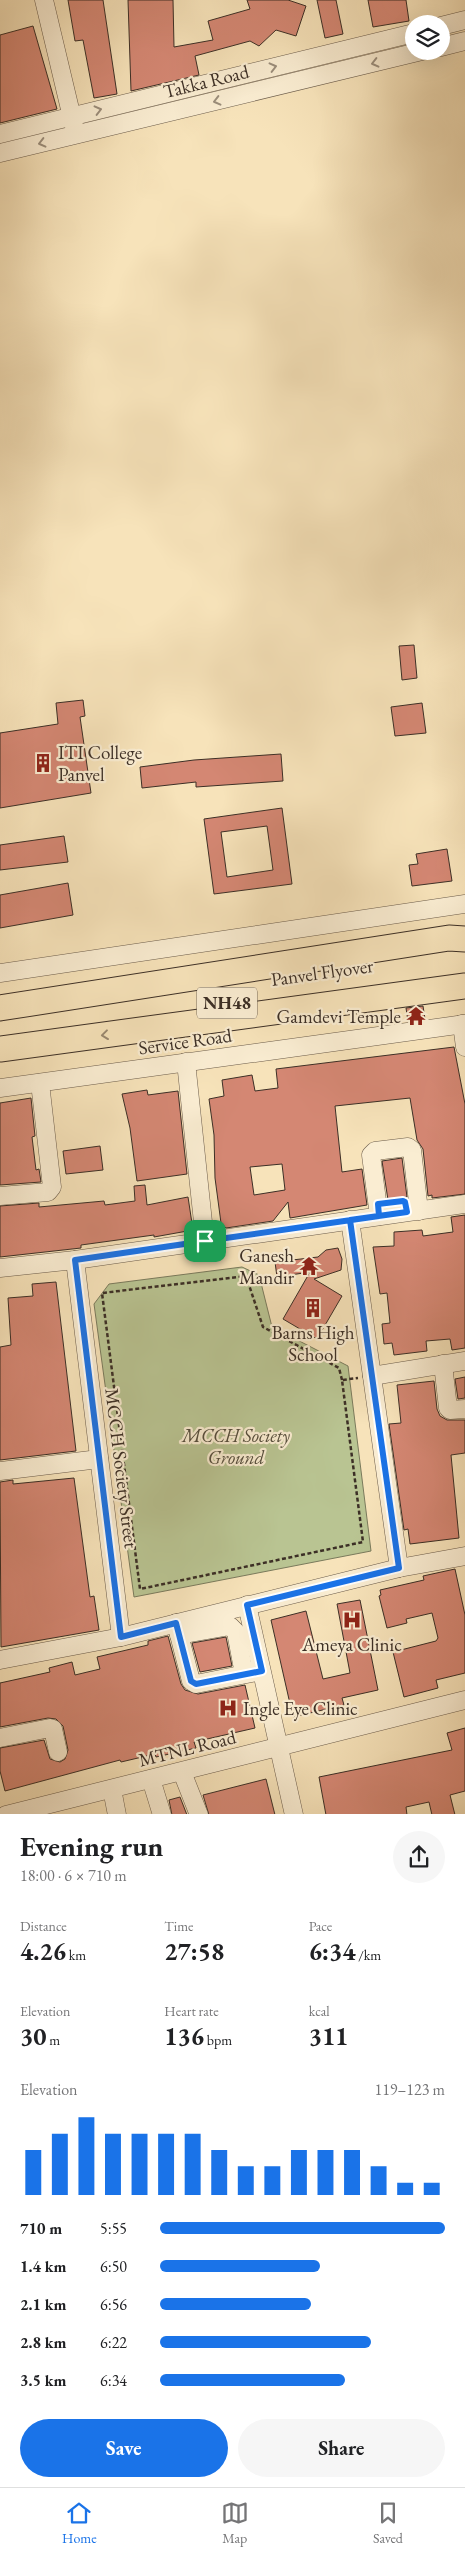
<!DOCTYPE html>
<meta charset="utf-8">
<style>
body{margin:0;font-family:"EB Garamond",serif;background:#f6f6f6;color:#202124;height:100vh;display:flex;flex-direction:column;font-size:19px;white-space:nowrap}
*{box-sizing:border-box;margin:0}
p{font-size:16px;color:#757577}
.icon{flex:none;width:28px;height:28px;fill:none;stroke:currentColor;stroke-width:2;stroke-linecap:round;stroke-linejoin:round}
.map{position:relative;height:1814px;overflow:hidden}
.panel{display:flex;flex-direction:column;background:#fff;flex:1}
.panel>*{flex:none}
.fabs{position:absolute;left:405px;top:15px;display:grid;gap:10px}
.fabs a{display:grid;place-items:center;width:45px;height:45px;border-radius:50%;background:#fff;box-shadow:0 5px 20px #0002;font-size:25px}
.pin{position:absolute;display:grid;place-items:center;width:42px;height:42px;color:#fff;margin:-21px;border-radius:10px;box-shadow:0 2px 8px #0006}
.round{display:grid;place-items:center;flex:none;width:52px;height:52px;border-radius:26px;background:#f6f6f6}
.headline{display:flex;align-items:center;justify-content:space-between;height:85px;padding:0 20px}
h1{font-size:28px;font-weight:700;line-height:38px}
.metrics{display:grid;grid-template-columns:repeat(3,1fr);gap:8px;height:85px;padding:5px 20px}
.metrics div{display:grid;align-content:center}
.metrics b{font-size:25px;font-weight:700}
.metrics small{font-size:14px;font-weight:400}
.metrics p{font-size:14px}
.chart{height:140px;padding:10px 20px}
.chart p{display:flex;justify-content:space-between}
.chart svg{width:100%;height:90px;margin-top:5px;stroke:#1a73e8;stroke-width:6}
.action{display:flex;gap:10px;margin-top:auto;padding:10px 20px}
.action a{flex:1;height:58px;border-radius:30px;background:#1a73e8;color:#fff;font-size:20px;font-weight:700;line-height:58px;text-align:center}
.action a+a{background:#f6f6f6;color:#202124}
ul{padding:0 20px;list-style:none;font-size:16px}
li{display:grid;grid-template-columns:80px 60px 1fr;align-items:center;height:38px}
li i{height:12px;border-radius:6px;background:#1a73e8}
.dock{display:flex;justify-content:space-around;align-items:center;height:70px;border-top:1px solid #e0e0e0;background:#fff;font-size:14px;color:#757577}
.dock a{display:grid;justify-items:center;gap:2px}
.dock .active{color:#1a73e8}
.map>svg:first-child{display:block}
.green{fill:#b9c492;stroke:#7a7a5c}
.building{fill:#d48773;stroke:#3c2f26;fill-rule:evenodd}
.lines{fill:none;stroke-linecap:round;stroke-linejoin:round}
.minor-casing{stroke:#6b5c4b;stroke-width:19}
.highway-casing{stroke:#3c2f26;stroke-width:27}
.path{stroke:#3c2f26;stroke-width:2.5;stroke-dasharray:4 2.5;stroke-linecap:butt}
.minor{stroke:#faedd2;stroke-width:18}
.highway{stroke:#f7e3ba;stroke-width:25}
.oneway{stroke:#9b8e7c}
.oneway2{stroke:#9a8970}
.route-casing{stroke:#fff;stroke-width:10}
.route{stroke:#1a73e8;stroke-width:6}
.labels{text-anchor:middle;stroke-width:4.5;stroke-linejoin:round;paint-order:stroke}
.shield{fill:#faedd2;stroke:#75685a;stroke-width:1}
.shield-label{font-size:18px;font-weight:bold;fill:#3c2f26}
.street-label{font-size:19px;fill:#3c2f26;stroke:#faedd2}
.poi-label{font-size:19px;fill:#3c2f26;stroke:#faedd2;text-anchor:start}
.park-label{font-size:19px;font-style:italic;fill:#554d3c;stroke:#faedd2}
</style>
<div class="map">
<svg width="465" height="1815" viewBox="0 0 465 1815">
<rect width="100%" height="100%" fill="#f7e3ba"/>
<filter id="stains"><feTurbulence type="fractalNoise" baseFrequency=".004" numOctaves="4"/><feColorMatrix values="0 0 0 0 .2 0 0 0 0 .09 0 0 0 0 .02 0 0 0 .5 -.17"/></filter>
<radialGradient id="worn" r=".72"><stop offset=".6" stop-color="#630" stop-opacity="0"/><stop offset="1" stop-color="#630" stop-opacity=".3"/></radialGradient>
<path class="green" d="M242,1267L259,1275L272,1327L348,1366L371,1551L134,1597L94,1304L109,1284Z"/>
<g class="building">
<path d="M68,0H103L117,94L94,98L83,40L75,41Z"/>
<path d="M128,0H173L174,47L213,40L208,21L250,9L247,0H288L306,6L296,36L276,30L259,46L250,41L195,56L199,75L131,91Z"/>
<path d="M317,0H336L343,34L325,38Z"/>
<path d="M368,0H406L409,21L373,27Z"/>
<path d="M33,26L57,109L0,123V35Z"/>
<path d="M414,645L417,678L402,680L399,646Z"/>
<path d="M83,700L85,716L80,717L91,793L0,808V733L58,724L56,703Z"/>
<path d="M422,703L426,733L395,736L391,707Z"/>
<path d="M281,754L283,781L196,787V782L142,788L140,767L194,760Z"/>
<path d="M282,808L292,884L214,894L204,819ZM267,826L273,870L227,877L221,832Z"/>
<path d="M64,836L68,862L0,870V845Z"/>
<path d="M447,849L452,881L412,886L409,865L418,864L416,854Z"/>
<path d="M68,883L73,915L0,928V895Z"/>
<path d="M423,1006L425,1019L408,1021L406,1008Z"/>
<path d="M454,1047L465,1104V1194L432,1198V1195L428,1196L423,1149L417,1140L410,1098L335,1106L342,1172L362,1169L367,1205L290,1218L288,1202L273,1221L226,1228L221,1223L215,1178L214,1135L209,1099L224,1096L222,1080L252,1075L255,1091L278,1088L276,1069ZM282,1164L285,1190L254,1195L250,1167Z"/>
<path d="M147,1090L148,1095L178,1091L187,1174L137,1181L130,1128L122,1094Z"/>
<path d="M31,1098L35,1136L32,1137L36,1170L39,1169L41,1182L0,1185V1103Z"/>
<path d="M100,1146L103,1170L66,1174L63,1151Z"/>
<path d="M402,1158L407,1197L388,1200L382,1161Z"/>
<path d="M145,1185L147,1205L188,1197L193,1230L154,1237V1235L81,1245V1248L0,1257V1206L39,1203V1207L104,1201L105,1205L135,1201L134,1186Z"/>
<path d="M465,1215V1348L452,1350L450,1339L426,1341L427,1351L394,1355L392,1343L384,1344L382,1324L390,1323L387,1293L380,1294L373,1247L394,1246V1232L422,1230L423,1236L453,1232L451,1217Z"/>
<path d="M338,1248L342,1259L341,1270L314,1279L342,1296L317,1339L283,1319L310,1272L277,1277L275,1262L318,1257L326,1250Z"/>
<path d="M56,1282L76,1451L0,1460V1347L11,1345L8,1298L33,1296L32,1284Z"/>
<path d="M465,1377V1398L458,1399L455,1379Z"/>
<path d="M434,1381L437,1409L440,1416L447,1420H465V1453L451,1455L459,1538L410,1544L408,1529L404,1530L389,1424L401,1423L397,1385Z"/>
<path d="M74,1478L90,1597L94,1596L99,1630L1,1647L0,1482L13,1480V1484Z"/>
<path d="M455,1569L465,1615V1673L436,1680L438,1688L404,1697L393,1652L436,1641L438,1638L432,1613L406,1619L407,1623L387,1628L379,1596L381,1595L380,1590L424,1580L423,1576Z"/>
<path d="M360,1600L378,1690L342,1698L344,1705L293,1717L271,1620L306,1611L323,1679L350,1673L337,1604Z"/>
<path d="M168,1636L181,1684L185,1690L198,1694L245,1685L255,1728L194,1742L196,1748L156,1757L155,1754L121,1762L120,1760L5,1791L0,1771V1748L44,1740L50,1759L60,1762L65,1759L68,1750L63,1726L56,1719L48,1718L0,1727V1683L50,1672L49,1668L72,1662L75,1675L100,1669L97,1657L148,1645V1641Z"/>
<path d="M226,1637L232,1666L200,1672L192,1643Z"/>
<path d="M465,1728V1791L450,1795L455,1815H432L429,1802L406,1807L407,1815H326L319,1777L452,1750L447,1733Z"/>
<path d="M266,1779L275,1815H209L203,1795Z"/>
<path d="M180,1797L187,1815H172L169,1800Z"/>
</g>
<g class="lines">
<g class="minor-casing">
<g id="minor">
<path d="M44,0L74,126"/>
<path d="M441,26L465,20"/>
<path d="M441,47L465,41"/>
<path d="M0,134L414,33"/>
<path d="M0,153L422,51"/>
<path d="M0,973L465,904"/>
<path d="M462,1024L465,1047"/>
<path d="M186,1062L205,1241"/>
<path d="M0,1088L465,1024"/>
<path d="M0,1196L48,1192L52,1187L40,1083"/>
<path d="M379,1216L371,1155L375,1151L408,1147L412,1150L419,1211"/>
<path d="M350,1220L399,1568"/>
<path d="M75,1260L121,1637"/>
<path d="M0,1268L75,1260L465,1204"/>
<path d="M443,1364L448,1408L450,1410L465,1409"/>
<path d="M372,1376L465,1361"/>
<path d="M0,1471L99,1459"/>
<path d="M247,1605L294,1815"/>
<path d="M176,1623L191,1681L196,1684L261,1671"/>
<path d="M179,1635L230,1626L236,1632L244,1674"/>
<path d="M0,1660L121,1637L399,1568L465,1556"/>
<path d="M0,1738L50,1728L53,1729L58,1752"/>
<path d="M182,1772L199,1815"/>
<path d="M151,1779L162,1815"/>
<path d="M112,1789L117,1815"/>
<path d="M6,1815L465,1700"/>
</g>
</g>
<g class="highway-casing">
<g id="highway">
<path d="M0,1008L449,938L465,939"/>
<path d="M0,1049L465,986"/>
</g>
</g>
<path class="path" d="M342,1380L339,1368L263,1327L246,1276L102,1293L140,1589L363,1542L342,1380L358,1378"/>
<use href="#minor" class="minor"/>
<use href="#highway" class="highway"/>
</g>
<defs><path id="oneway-chevron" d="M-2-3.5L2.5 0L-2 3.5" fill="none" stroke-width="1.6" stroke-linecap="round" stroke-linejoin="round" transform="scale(1.25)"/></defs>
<g class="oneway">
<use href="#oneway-chevron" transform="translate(375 63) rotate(166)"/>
<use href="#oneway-chevron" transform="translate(273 67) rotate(-14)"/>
<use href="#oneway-chevron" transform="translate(217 101) rotate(166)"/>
<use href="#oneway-chevron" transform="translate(98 110) rotate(-14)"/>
<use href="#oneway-chevron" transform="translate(42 143) rotate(166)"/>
</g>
<use class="oneway2" href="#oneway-chevron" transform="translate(105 1035) rotate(173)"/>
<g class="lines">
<g class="route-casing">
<path id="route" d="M205,1241L75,1260L121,1637L176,1623L191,1681L196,1684L262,1671L247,1605L399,1568L350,1220L407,1212L405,1202L403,1201L378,1204L379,1216L205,1241"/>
</g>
<use href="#route" class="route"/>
</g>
<defs>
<g id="building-bare" transform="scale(1.5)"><path d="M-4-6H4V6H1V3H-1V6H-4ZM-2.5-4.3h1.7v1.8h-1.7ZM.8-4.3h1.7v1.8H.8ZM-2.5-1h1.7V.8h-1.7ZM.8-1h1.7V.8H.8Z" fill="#8f2418" stroke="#faedd2" stroke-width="2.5" paint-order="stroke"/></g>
<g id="temple-bare" transform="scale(1.5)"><path d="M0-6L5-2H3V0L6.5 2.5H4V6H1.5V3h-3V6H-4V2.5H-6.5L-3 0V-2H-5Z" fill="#8f2418" stroke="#faedd2" stroke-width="2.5" paint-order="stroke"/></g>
<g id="hospital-bare" transform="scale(1.5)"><path d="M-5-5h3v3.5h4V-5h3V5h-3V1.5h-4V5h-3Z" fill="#8f2418" stroke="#faedd2" stroke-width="2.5" paint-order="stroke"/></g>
</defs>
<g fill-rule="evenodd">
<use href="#building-bare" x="43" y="763"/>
<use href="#temple-bare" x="416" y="1016"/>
<use href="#temple-bare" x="309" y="1266"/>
<use href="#building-bare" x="313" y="1308"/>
<use href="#hospital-bare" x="352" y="1620"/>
<use href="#hospital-bare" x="228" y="1708"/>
</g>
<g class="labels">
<rect class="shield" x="197" y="987.5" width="60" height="31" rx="4"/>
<g class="shield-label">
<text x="227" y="1009">NH48</text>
</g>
<g class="street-label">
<text transform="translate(206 81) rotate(-14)" y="7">Takka Road</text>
<text transform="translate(322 972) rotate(-8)" y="7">Panvel Flyover</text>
<text transform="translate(185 1041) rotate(-8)" y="7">Service Road</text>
<text transform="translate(122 1468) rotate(83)" y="7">MCCH Society Street</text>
<text transform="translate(187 1748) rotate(-14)" y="7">MTNL Road</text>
</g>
<g class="poi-label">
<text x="58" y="759">ITI College<tspan x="58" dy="22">Panvel</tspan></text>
<text x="401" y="1023" text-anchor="end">Gamdevi Temple</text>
<text x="294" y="1262" text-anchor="end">Ganesh<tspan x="294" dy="22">Mandir</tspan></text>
<text x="313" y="1339" text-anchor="middle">Barns High<tspan x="313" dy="22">School</tspan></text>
<text x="352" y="1651" text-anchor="middle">Ameya Clinic</text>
<text x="243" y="1715">Ingle Eye Clinic</text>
</g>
<g class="park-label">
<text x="236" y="1442">MCCH Society<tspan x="236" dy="22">Ground</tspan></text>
</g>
</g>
<rect width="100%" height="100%" filter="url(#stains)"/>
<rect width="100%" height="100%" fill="url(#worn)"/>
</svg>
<div class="fabs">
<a><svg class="icon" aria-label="layers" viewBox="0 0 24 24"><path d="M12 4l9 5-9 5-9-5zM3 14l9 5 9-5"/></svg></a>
</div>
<div class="pin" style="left:205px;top:1241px;background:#1e9e55"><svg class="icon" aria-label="arrive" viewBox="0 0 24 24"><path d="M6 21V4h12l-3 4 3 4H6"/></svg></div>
</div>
<section class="panel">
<div class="headline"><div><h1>Evening run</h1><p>18:00 · 6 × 710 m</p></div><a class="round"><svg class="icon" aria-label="share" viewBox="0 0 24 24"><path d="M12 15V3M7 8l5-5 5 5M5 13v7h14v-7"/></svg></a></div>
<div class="metrics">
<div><p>Distance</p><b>4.26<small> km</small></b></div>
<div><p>Time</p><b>27:58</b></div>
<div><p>Pace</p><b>6:34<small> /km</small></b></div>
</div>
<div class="metrics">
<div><p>Elevation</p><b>30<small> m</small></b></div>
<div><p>Heart rate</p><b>136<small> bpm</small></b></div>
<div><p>kcal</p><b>311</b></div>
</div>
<div class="chart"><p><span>Elevation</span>119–123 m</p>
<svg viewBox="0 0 160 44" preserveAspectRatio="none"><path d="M5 44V22M15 44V14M25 44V6M35 44V14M45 44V14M55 44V14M65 44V14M75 44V22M85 44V30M95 44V30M105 44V22M115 44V22M125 44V22M135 44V30M145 44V38M155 44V38"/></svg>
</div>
<ul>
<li><b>710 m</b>5:55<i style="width:100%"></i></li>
<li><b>1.4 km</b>6:50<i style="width:56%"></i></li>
<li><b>2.1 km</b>6:56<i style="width:53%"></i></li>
<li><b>2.8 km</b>6:22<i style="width:74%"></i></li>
<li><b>3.5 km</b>6:34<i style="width:65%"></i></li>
</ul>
<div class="action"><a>Save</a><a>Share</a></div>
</section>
<nav class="dock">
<a class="active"><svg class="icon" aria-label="home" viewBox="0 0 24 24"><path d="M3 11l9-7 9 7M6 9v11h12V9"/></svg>Home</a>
<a><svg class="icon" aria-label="map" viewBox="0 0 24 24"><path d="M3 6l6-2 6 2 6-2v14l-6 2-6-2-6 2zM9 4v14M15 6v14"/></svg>Map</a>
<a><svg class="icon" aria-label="saved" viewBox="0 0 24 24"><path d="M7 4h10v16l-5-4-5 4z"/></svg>Saved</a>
</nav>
